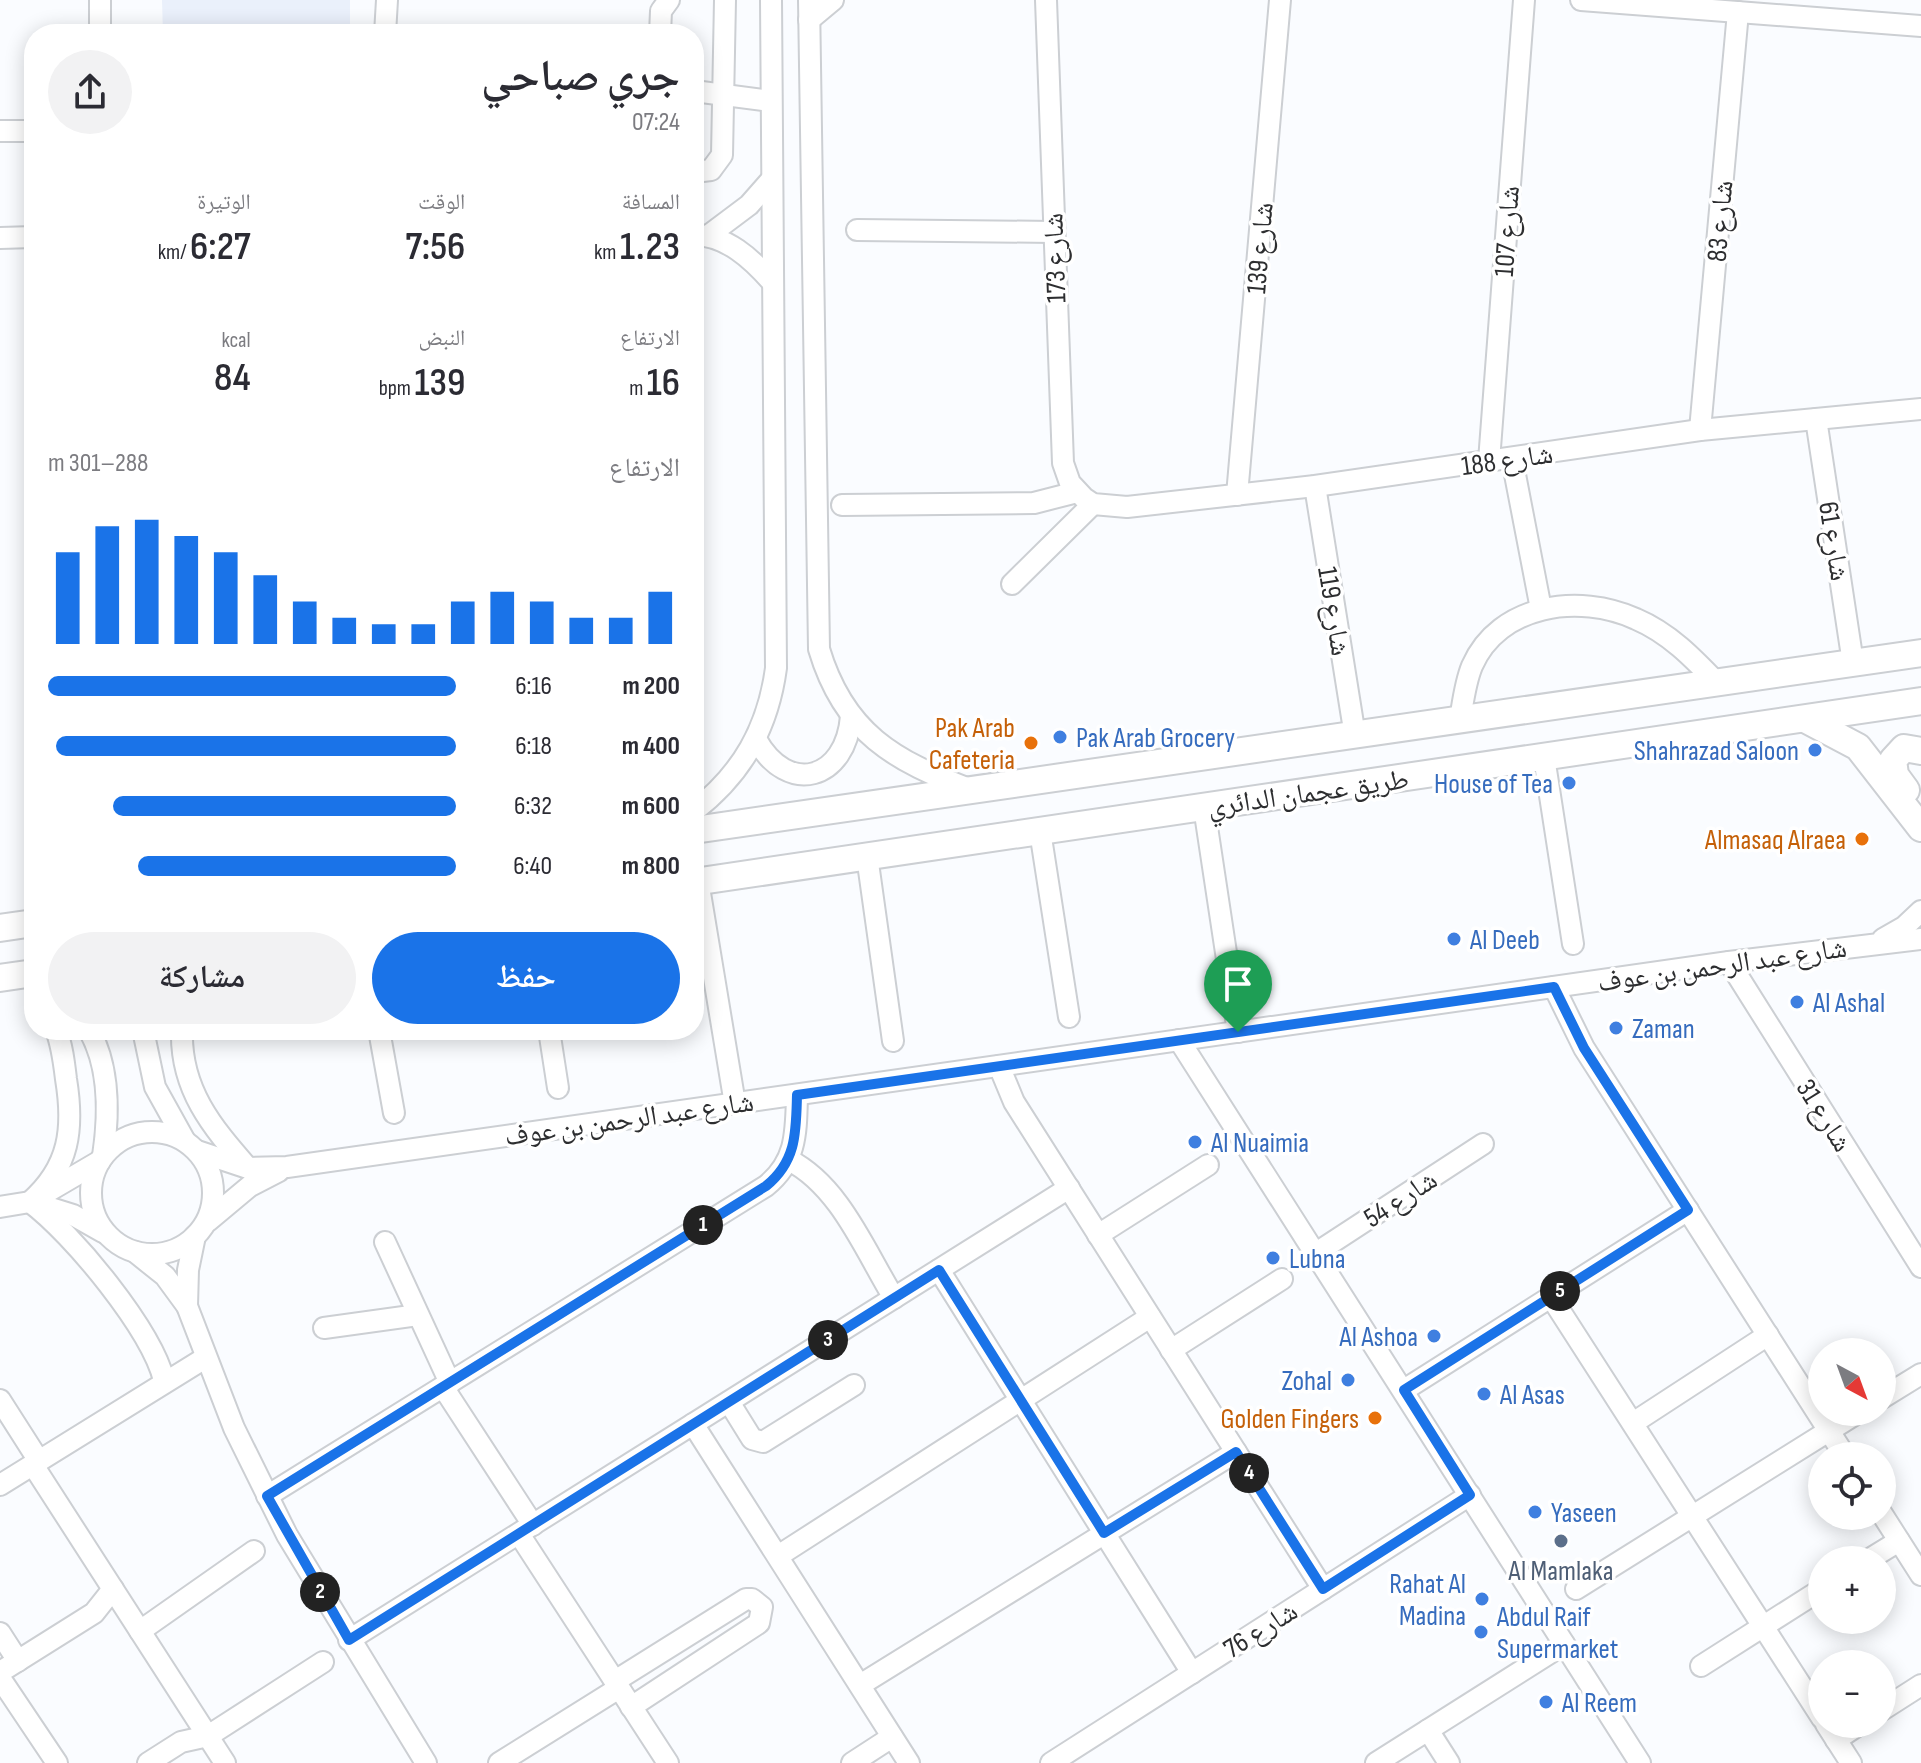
<!DOCTYPE html>
<html lang="ar">
<meta charset="utf-8">
<style>
body{margin:0;font-family:"Sofia Sans Condensed","Noto Naskh Arabic",sans-serif;background:#f2f2f3;color:#2b2b33;direction:rtl;height:100vh;display:flex;flex-direction:column;font-size:30px;white-space:nowrap}
*{box-sizing:border-box;margin:0}
p{font-size:26px;color:#7c7c81}
.icon{flex:none;width:44px;height:44px;fill:none;stroke:currentColor;stroke-width:2;stroke-linecap:round;stroke-linejoin:round}
.map{position:relative;flex:1;overflow:hidden;direction:ltr}
.details{position:absolute;left:24px;top:24px;width:680px;height:1016px;display:flex;flex-direction:column;background:#fff;border-radius:32px;box-shadow:0 4px 20px #0003;direction:rtl}
.details>*{flex:none}
.needle{width:52px;rotate:139deg}
.tools{position:absolute;left:1808px;top:1338px;display:grid;gap:16px}
.tools a{display:grid;place-items:center;width:88px;height:88px;border-radius:50%;background:#fff;box-shadow:0 4px 20px #0003;font-size:40px}
.pin{position:absolute;display:grid;place-items:center;width:68px;height:68px;color:#fff;margin:-82px -34px;border-radius:50% 50% 50% 0;rotate:-45deg;box-shadow:0 0 8px #0007}
.pin .icon{rotate:45deg}
.km{position:absolute;width:40px;height:40px;margin:-20px;border-radius:50%;background:#222;color:#fff;font-size:22px;line-height:40px;text-align:center}
.round{display:grid;place-items:center;flex:none;width:84px;height:84px;border-radius:42px;background:#f2f2f3}
.head{display:flex;align-items:center;justify-content:space-between;height:136px;padding:0 24px}
h1{font-size:44px;font-weight:600;line-height:60px}
.stats{display:grid;grid-template-columns:repeat(3,1fr);gap:12px;height:136px;padding:8px 24px}
.stats div{display:grid;align-content:center}
.stats b{font-size:40px;font-weight:600}
.stats small{font-size:22px;font-weight:400}
.stats p{font-size:22px}
.chart{height:224px;padding:16px 24px}
.chart p{display:flex;justify-content:space-between}
.chart svg{width:100%;height:144px;margin-top:8px;stroke:#1a73e8;stroke-width:6}
.button{display:flex;gap:16px;margin-top:auto;padding:16px 24px}
.button a{flex:1;height:92px;border-radius:48px;background:#1a73e8;color:#fff;font-size:32px;font-weight:600;line-height:92px;text-align:center}
.button a+a{background:#f2f2f3;color:#2b2b33}
ul{padding:0 24px;list-style:none;font-size:26px}
li{display:grid;grid-template-columns:128px 96px 1fr;align-items:center;height:60px}
li i{height:20px;border-radius:10px;background:#1a73e8}
.map>svg:first-child{display:block}
.built{fill:#eaf0fb}
.lines{fill:none;stroke-linecap:round;stroke-linejoin:round}
.minor-casing{stroke:#cccfd3;stroke-width:24}
.major-casing{stroke:#cccfd3;stroke-width:30}
.minor{stroke:#fff;stroke-width:20}
.major{stroke:#fff;stroke-width:26}
.route-casing{stroke:#fff;stroke-width:16}
.route{stroke:#1a73e8;stroke-width:10}
.shop-dot{fill:#3f7fe0;stroke:#fff;stroke-width:3}
.food-dot{fill:#e8710a;stroke:#fff;stroke-width:3}
.service-dot{fill:#5c6f8a;stroke:#fff;stroke-width:3}
.labels{text-anchor:middle;stroke-width:7;stroke-linejoin:round;paint-order:stroke}
.street-label{font-size:28px;fill:#2d2e30;stroke:#fff}
.food-label{font-size:28px;fill:#c56008;stroke:#fff;text-anchor:end}
.shop-label{font-size:28px;fill:#366cbe;stroke:#fff;text-anchor:start}
.service-label{font-size:28px;fill:#4e5e75;stroke:#fff}
</style>
<div class="map">
<svg width="1921" height="1763" viewBox="0 0 1921 1763">
<rect width="100%" height="100%" fill="#fafcff"/>
<path class="built" d="M162,0H350V34H163Z"/>
<g class="lines">
<g class="minor-casing">
<g id="minor">
<path d="M100,0V34"/>
<path d="M809,0L819,649C844,733 894,761 972,790"/>
<path d="M1046,0L1063,463L1070,483L1084,498L1093,504L1127,507L1315,486L1700,430L1921,409"/>
<path d="M1581,0L1921,26"/>
<path d="M809,20L833,0"/>
<path d="M385,34L387,0"/>
<path d="M660,34L661,11L669,0"/>
<path d="M694,91L771,101"/>
<path d="M0,131H34"/>
<path d="M694,172L711,170L722,155L725,0"/>
<path d="M857,230L1053,232"/>
<path d="M694,235C726,235 752,259 772,282"/>
<path d="M709,235L749,205L771,180"/>
<path d="M0,238L34,237"/>
<path d="M1816,419L1853,663"/>
<path d="M1700,430L1738,12"/>
<path d="M1512,459L1541,609"/>
<path d="M1489,461L1524,0"/>
<path d="M1315,486L1355,736"/>
<path d="M1237,495L1280,0"/>
<path d="M842,505L1034,503L1077,492"/>
<path d="M1012,584L1093,504"/>
<path d="M1460,720C1463,702 1465,683 1472,666C1499,604 1579,593 1636,619C1669,633 1693,658 1717,683"/>
<path d="M756,739C788,797 846,780 851,716"/>
<path d="M1544,757L1573,944"/>
<path d="M1204,807L1238,1032"/>
<path d="M694,811C742,774 768,728 776,668L771,0"/>
<path d="M1040,831L1069,1017"/>
<path d="M867,856L893,1041"/>
<path d="M698,881L735,1104"/>
<path d="M1883,939L1904,927L1921,911"/>
<path d="M1729,962L1921,1267"/>
<path d="M1554,987L1584,1048L1845,1456"/>
<path d="M89,1030C110,1067 109,1116 103,1156"/>
<path d="M143,1030L155,1087L185,1141"/>
<path d="M182,1030C180,1089 212,1127 248,1168"/>
<path d="M379,1030L394,1113"/>
<path d="M549,1030L558,1088"/>
<path d="M1179,1040L1640,1763"/>
<path d="M999,1066L1014,1102L1323,1589"/>
<circle cx="152" cy="1193" r="61"/>
<path d="M197,1151L248,1168L287,1167L1729,962L1921,939"/>
<path d="M789,1160C840,1186 865,1251 894,1298"/>
<path d="M30,1202C73,1234 151,1329 164,1380"/>
<path d="M30,1202C70,1167 74,1128 66,1079C64,1062 62,1045 56,1030"/>
<path d="M41,1205L73,1215L103,1232"/>
<path d="M0,1207L30,1202L100,1161"/>
<path d="M208,1221L250,1186L279,1171"/>
<path d="M1098,1235L1208,1165"/>
<path d="M385,1242L450,1383"/>
<path d="M135,1252L165,1276L187,1306L234,1428L287,1535L426,1763"/>
<path d="M1316,1253L1483,1144"/>
<path d="M939,1270L1192,1673"/>
<path d="M1551,1297L1822,1718"/>
<path d="M187,1306L188,1270L195,1236"/>
<path d="M324,1328L418,1315"/>
<path d="M1171,1350L1282,1279"/>
<path d="M443,1387L533,1525"/>
<path d="M1404,1390L1688,1210"/>
<path d="M1882,1398L1921,1374"/>
<path d="M0,1400L39,1461"/>
<path d="M729,1402L752,1439L763,1442L854,1385"/>
<path d="M1633,1423L1768,1335"/>
<path d="M693,1424L909,1763"/>
<path d="M33,1465L225,1763"/>
<path d="M0,1485L205,1358"/>
<path d="M267,1496L766,1186C797,1161 796,1132 797,1095"/>
<path d="M1882,1514L1921,1575"/>
<path d="M519,1534L668,1763"/>
<path d="M778,1556L1150,1317"/>
<path d="M1868,1560L1899,1541"/>
<path d="M1576,1589L1859,1412"/>
<path d="M140,1631L254,1551"/>
<path d="M0,1633L18,1661"/>
<path d="M349,1640L1069,1188"/>
<path d="M1701,1666L1822,1589"/>
<path d="M0,1672L94,1613L113,1589"/>
<path d="M0,1678L57,1763"/>
<path d="M615,1681L746,1599H752L762,1607L759,1623L631,1707"/>
<path d="M860,1685L1236,1452"/>
<path d="M1882,1710L1921,1685"/>
<path d="M1826,1724L1851,1763"/>
<path d="M1428,1730L1449,1763"/>
<path d="M1836,1740L1860,1724"/>
<path d="M148,1763L181,1742L208,1736L323,1662"/>
<path d="M499,1763L619,1688"/>
<path d="M852,1763L892,1737"/>
<path d="M1051,1763L1470,1495"/>
<path d="M1376,1763L1564,1644"/>
</g>
</g>
<g class="major-casing">
<g id="major">
<path d="M1805,719L1858,747L1921,828"/>
<path d="M1906,790L1895,775L1893,760L1904,748L1921,751"/>
<path d="M694,830L1921,653"/>
<path d="M694,882L1921,701"/>
<path d="M0,928L34,923"/>
<path d="M0,978L34,973"/>
</g>
</g>
<use href="#minor" class="minor"/>
<use href="#major" class="major"/>
</g>
<g class="lines">
<g class="route-casing">
<path id="route" d="M1554,987L1584,1048L1688,1210L1404,1390L1470,1495L1323,1589L1236,1452L1104,1533L939,1270L349,1640L267,1496L766,1186C797,1161 796,1131 797,1095Z"/>
</g>
<use href="#route" class="route"/>
</g>
<g class="shop-dot">
<circle cx="1060" cy="737" r="8"/>
<circle cx="1815" cy="750" r="8"/>
<circle cx="1569" cy="783" r="8"/>
<circle cx="1454" cy="939" r="8"/>
<circle cx="1797" cy="1002" r="8"/>
<circle cx="1616" cy="1028" r="8"/>
<circle cx="1195" cy="1142" r="8"/>
<circle cx="1273" cy="1258" r="8"/>
<circle cx="1434" cy="1336" r="8"/>
<circle cx="1348" cy="1380" r="8"/>
<circle cx="1484" cy="1394" r="8"/>
<circle cx="1535" cy="1512" r="8"/>
<circle cx="1482" cy="1599" r="8"/>
<circle cx="1481" cy="1632" r="8"/>
<circle cx="1546" cy="1702" r="8"/>
</g>
<g class="food-dot">
<circle cx="1031" cy="743" r="8"/>
<circle cx="1862" cy="839" r="8"/>
<circle cx="1375" cy="1418" r="8"/>
</g>
<circle class="service-dot" cx="1561" cy="1541" r="8"/>
<g class="labels">
<g class="street-label">
<text transform="translate(1719 221) rotate(-85)" y="10">شارع 83</text>
<text transform="translate(1506 231) rotate(-86)" y="10">شارع 107</text>
<text transform="translate(1259 248) rotate(-85)" y="10">شارع 139</text>
<text transform="translate(1054 258) rotate(-92)" y="10">شارع 173</text>
<text transform="translate(1507 459) rotate(-8)" y="10">شارع 188</text>
<text transform="translate(1835 541) rotate(81)" y="10">شارع 61</text>
<text transform="translate(1335 611) rotate(81)" y="10">شارع 119</text>
<text transform="translate(1308 792) rotate(-8)" y="10">طريق عجمان الدائري</text>
<text transform="translate(1722 964) rotate(-8)" y="10">شارع عبد الرحمن بن عوف</text>
<text transform="translate(1825 1115) rotate(58)" y="10">شارع 31</text>
<text transform="translate(629 1118) rotate(-8)" y="10">شارع عبد الرحمن بن عوف</text>
<text transform="translate(1400 1198) rotate(-33)" y="10">شارع 54</text>
<text transform="translate(1260 1629) rotate(-32)" y="10">شارع 76</text>
</g>
<g class="food-label">
<text x="1015" y="737">Pak Arab<tspan x="1015" dy="32">Cafeteria</tspan></text>
<text x="1846" y="849">Almasaq Alraea</text>
<text x="1359" y="1428">Golden Fingers</text>
</g>
<g class="shop-label">
<text x="1076" y="747">Pak Arab Grocery</text>
<text x="1799" y="760" text-anchor="end">Shahrazad Saloon</text>
<text x="1553" y="793" text-anchor="end">House of Tea</text>
<text x="1470" y="949">Al Deeb</text>
<text x="1813" y="1012">Al Ashal</text>
<text x="1632" y="1038">Zaman</text>
<text x="1211" y="1152">Al Nuaimia</text>
<text x="1289" y="1268">Lubna</text>
<text x="1418" y="1346" text-anchor="end">Al Ashoa</text>
<text x="1332" y="1390" text-anchor="end">Zohal</text>
<text x="1500" y="1404">Al Asas</text>
<text x="1551" y="1522">Yaseen</text>
<text x="1466" y="1593" text-anchor="end">Rahat Al<tspan x="1466" dy="32">Madina</tspan></text>
<text x="1497" y="1626">Abdul Raif<tspan x="1497" dy="32">Supermarket</tspan></text>
<text x="1562" y="1712">Al Reem</text>
</g>
<g class="service-label">
<text x="1561" y="1580">Al Mamlaka</text>
</g>
</g>
</svg>
<div class="tools">
<a><svg class="needle" viewBox="-14 -14 28 28"><path d="M0-13l5 13h-10z" fill="#e53935"/><path d="M0 13l5-13h-10z" fill="#7c7c81"/></svg></a>
<a><svg class="icon" aria-label="locate" viewBox="0 0 24 24"><circle cx="12" cy="12" r="6"/><path d="M12 2v4M12 18v4M2 12h4M18 12h4"/></svg></a>
<a>+</a>
<a>−</a>
</div>
<div class="pin" style="left:1238px;top:1032px;background:#1e9e55"><svg class="icon" aria-label="arrive" viewBox="0 0 24 24"><path d="M6 21V4h12l-3 4 3 4H6"/></svg></div>
<b class="km" style="left:703px;top:1225px">1</b>
<b class="km" style="left:320px;top:1592px">2</b>
<b class="km" style="left:828px;top:1340px">3</b>
<b class="km" style="left:1249px;top:1473px">4</b>
<b class="km" style="left:1560px;top:1291px">5</b>
<section class="details">
<div class="head"><div><h1>جري صباحي</h1><p>07:24</p></div><a class="round"><svg class="icon" aria-label="share" viewBox="0 0 24 24"><path d="M12 15V3M7 8l5-5 5 5M5 13v7h14v-7"/></svg></a></div>
<div class="stats">
<div><p>المسافة</p><b>1.23<small> km</small></b></div>
<div><p>الوقت</p><b>7:56</b></div>
<div><p>الوتيرة</p><b>6:27<small> /km</small></b></div>
</div>
<div class="stats">
<div><p>الارتفاع</p><b>16<small> m</small></b></div>
<div><p>النبض</p><b>139<small> bpm</small></b></div>
<div><p>kcal</p><b>84</b></div>
</div>
<div class="chart"><p><span>الارتفاع</span>288–301 m</p>
<svg viewBox="0 0 160 44" preserveAspectRatio="none"><path d="M5 44V16M15 44V8M25 44V6M35 44V11M45 44V16M55 44V23M65 44V31M75 44V36M85 44V38M95 44V38M105 44V31M115 44V28M125 44V31M135 44V36M145 44V36M155 44V28"/></svg>
</div>
<ul>
<li><b>200 m</b>6:16<i style="width:100%"></i></li>
<li><b>400 m</b>6:18<i style="width:98%"></i></li>
<li><b>600 m</b>6:32<i style="width:84%"></i></li>
<li><b>800 m</b>6:40<i style="width:78%"></i></li>
</ul>
<div class="button"><a>حفظ</a><a>مشاركة</a></div>
</section>
</div>
